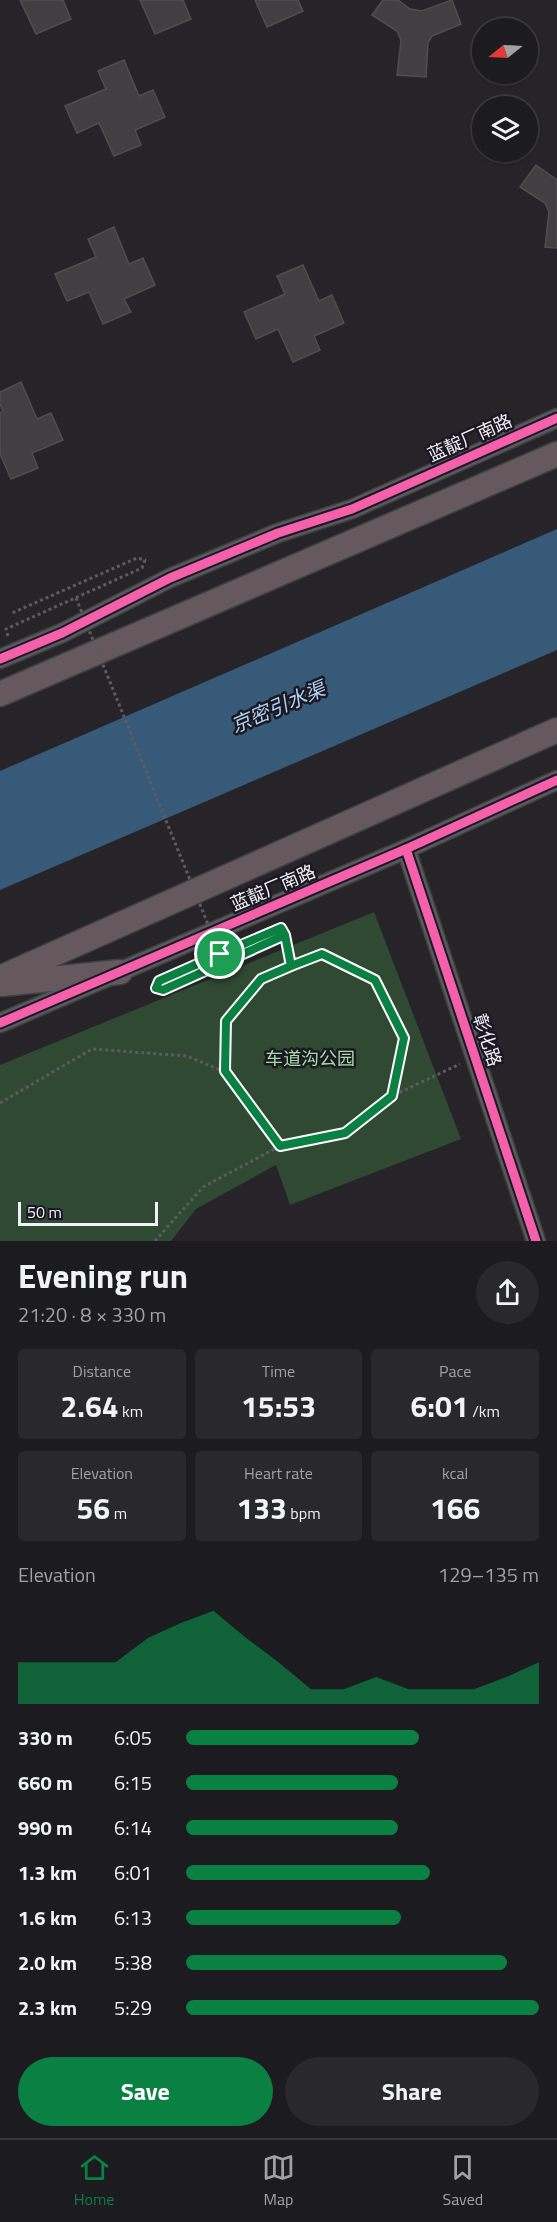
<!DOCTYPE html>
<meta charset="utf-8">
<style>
body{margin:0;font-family:"Titillium Web","Noto Sans SC",sans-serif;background:#29282c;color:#f1f3f6;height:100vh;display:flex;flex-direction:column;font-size:22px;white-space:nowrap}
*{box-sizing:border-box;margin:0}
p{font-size:20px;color:#a0a1a4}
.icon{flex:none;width:33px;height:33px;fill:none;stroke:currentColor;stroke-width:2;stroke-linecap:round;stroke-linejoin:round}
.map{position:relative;height:1241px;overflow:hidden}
.details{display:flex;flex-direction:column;background:#1c1b1f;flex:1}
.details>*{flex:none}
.needle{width:39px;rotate:252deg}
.controls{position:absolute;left:472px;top:18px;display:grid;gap:12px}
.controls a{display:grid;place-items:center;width:66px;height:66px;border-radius:50%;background:#1c1b1f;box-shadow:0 2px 4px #0004,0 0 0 2px #3a393d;font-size:30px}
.scale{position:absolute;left:18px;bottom:15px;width:140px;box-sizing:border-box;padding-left:6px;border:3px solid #f1eff7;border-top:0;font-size:16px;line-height:21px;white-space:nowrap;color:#f1eff7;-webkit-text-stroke:4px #1c1823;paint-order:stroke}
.pin{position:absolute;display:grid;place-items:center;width:51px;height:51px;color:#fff;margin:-26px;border:3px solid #fff;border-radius:50%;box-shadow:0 2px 6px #0007}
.round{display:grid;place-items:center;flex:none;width:63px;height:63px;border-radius:32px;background:#29282c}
.summary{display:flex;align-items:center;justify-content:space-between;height:102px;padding:0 18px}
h1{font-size:33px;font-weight:700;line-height:45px}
.stats{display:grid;grid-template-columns:repeat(3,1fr);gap:9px;height:102px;padding:6px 18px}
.stats div{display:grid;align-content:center;border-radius:6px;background:#29282c;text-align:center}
.stats b{font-size:30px;font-weight:700}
.stats small{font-size:16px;font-weight:400}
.stats p{font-size:16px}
.chart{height:168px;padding:12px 18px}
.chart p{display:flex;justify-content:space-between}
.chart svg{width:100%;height:108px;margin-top:6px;fill:#0b8043;opacity:.7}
.action{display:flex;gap:12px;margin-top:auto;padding:12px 18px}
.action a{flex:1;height:69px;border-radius:36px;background:#0b8043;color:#fff;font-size:24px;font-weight:700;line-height:69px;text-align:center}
.action a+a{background:#29282c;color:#f1f3f6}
ul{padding:0 18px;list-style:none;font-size:20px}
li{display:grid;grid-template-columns:96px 72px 1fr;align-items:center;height:45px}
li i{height:15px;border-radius:8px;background:#0b8043}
.tab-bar{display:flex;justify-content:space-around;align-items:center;height:84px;border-top:2px solid #3a393d;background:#1c1b1f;font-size:16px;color:#a0a1a4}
.tab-bar a{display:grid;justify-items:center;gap:3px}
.tab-bar .selected{color:#0b8043}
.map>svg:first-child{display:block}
.green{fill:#2f4932}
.water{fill:#375a78}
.building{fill:#423e41;stroke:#514d4e;stroke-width:1.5}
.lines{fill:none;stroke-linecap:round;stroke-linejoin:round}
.tertiary-casing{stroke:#403f43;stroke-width:21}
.trunk-casing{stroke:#403f43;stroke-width:27}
.path{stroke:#5c5b5f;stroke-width:3;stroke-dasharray:3 3;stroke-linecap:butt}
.tertiary{stroke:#5b595e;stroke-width:18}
.trunk{stroke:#66595e;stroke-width:24}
.path-bridge{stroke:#5c5b5f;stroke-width:3;stroke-dasharray:3 3;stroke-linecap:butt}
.cycleway-casing{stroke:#1c1823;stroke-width:13}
.cycleway{stroke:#f560ab;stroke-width:9}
.route-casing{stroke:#fff;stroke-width:12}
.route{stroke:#0b8043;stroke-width:8}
.labels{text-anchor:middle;stroke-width:5;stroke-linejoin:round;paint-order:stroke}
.street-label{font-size:18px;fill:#f1eff7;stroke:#1c1823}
.park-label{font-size:18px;fill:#a0dda5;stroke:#1c1823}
.water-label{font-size:20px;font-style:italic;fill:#afd3f4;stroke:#1c1823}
</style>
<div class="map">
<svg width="557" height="1241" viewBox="0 0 557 1241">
<rect width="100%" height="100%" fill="#262429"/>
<path class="green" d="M374,912L461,1139L290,1205L276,1165L196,1209L171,1241H0V1065Z"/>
<path class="water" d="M557,529V650L0,890V771Z"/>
<g class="building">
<path d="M20,0H63L71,19L36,34Z"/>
<path d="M140,0H183L191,19L155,34Z"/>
<path d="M255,0H298L303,11L267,27Z"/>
<path d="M383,0H398L410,9L422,11L452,0L461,24L432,36L428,43L426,77L397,75L401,40L397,31L372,15Z"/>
<path d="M124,60L139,96L153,90L165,117L135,130L141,145L114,156L99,123L77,133L65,106L106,89L98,71Z"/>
<path d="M536,165L557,180V248L545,247L549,212L545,203L520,187Z"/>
<path d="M114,227L129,264L143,258L155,285L124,299L131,312L103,324L89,292L67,301L55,274L96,257L88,239Z"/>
<path d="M303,265L319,301L332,295L344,323L314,336L320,350L293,362L278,329L256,339L244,312L285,294L277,276Z"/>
<path d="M21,382L37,419L51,413L63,440L32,453L38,468L11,479L0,454V413L3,411L0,404V392Z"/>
</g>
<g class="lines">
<g class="tertiary-casing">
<g id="tertiary">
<path d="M0,659L62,633L170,578L278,533L352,509L557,418"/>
<path d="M406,849L536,1241"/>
<path d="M0,1023L406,849L557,780"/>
</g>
</g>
<g class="trunk-casing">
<g id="trunk">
<path d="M0,694L557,454"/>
<path d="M0,978L557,730"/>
<path d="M2,984L120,972"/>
</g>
</g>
<g class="path">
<path d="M8,636L6,629L142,568L145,560L137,558L12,613"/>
<path d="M285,935L281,928L159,981L156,988L163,990L285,935L291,966"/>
<path d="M225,1072L226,1021L261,979L322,954L375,980L404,1038L392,1096"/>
<path d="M0,1103L92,1049L187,1056L225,1072L280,1146"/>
<path d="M155,1241L203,1187L280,1146L345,1133L392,1096L460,1064"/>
</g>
<use href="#tertiary" class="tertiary"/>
<use href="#trunk" class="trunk"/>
<path class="path-bridge" d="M76,598L220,954"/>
<g class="cycleway-casing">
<g id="cycleway">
<path d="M0,659L62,633L170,578L278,533L352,509L557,418"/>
<path d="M406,849L536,1241"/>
<path d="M0,1023L406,849L557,780"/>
</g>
</g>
<use href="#cycleway" class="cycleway"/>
</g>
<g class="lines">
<g class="route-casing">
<path id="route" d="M220,954L159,981L156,988L163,990L285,935L291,966L322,954L375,980L404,1038L392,1096L345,1133L280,1146L225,1071L226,1021L261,979L291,966L285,935L281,928L220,954"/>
</g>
<use href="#route" class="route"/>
</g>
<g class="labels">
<g class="street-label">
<text transform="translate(470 438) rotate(-24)" y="6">蓝靛厂南路</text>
<text transform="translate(273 888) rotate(-23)" y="6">蓝靛厂南路</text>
<text transform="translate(487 1040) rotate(72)" y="6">彰化路</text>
</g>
<g class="park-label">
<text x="310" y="1065">车道沟公园</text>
</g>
<g class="water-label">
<text transform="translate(278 707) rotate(-23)" y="7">京密引水渠</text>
</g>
</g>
</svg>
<div class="controls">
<a><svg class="needle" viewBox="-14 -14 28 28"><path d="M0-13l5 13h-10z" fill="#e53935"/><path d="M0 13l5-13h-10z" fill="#a0a1a4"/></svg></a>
<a><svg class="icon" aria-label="layers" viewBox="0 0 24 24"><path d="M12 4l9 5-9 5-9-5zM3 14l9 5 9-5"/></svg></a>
</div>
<div class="scale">50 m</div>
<div class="pin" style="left:220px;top:954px;background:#1e9e55"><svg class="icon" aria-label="arrive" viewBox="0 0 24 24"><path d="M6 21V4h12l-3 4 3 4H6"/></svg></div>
</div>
<section class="details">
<div class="summary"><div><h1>Evening run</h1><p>21:20 · 8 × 330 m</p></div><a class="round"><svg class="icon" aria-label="share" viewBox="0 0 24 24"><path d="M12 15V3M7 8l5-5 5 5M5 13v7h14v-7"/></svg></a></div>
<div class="stats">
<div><p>Distance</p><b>2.64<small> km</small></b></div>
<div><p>Time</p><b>15:53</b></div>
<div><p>Pace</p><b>6:01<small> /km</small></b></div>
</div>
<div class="stats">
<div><p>Elevation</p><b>56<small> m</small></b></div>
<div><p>Heart rate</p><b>133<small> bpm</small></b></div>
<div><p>kcal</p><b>166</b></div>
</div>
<div class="chart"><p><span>Elevation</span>129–135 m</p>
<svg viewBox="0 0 160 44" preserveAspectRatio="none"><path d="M0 44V27L10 27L20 27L30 27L40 17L50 11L60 6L70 17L80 27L90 38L100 38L110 33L120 38L130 38L140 38L150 33L160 27V44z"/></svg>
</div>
<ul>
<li><b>330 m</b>6:05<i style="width:66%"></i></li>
<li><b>660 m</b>6:15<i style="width:60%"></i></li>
<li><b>990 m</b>6:14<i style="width:60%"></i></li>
<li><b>1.3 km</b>6:01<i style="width:69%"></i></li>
<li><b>1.6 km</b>6:13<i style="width:61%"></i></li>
<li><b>2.0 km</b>5:38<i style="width:91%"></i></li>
<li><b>2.3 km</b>5:29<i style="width:100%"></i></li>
</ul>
<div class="action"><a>Save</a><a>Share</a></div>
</section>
<nav class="tab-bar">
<a class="selected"><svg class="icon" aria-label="home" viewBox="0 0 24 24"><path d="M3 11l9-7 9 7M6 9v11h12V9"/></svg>Home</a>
<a><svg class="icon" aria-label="map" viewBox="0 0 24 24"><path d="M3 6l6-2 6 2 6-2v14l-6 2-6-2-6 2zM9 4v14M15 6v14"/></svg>Map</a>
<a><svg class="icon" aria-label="saved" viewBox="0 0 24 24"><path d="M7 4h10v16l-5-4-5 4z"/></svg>Saved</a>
</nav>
